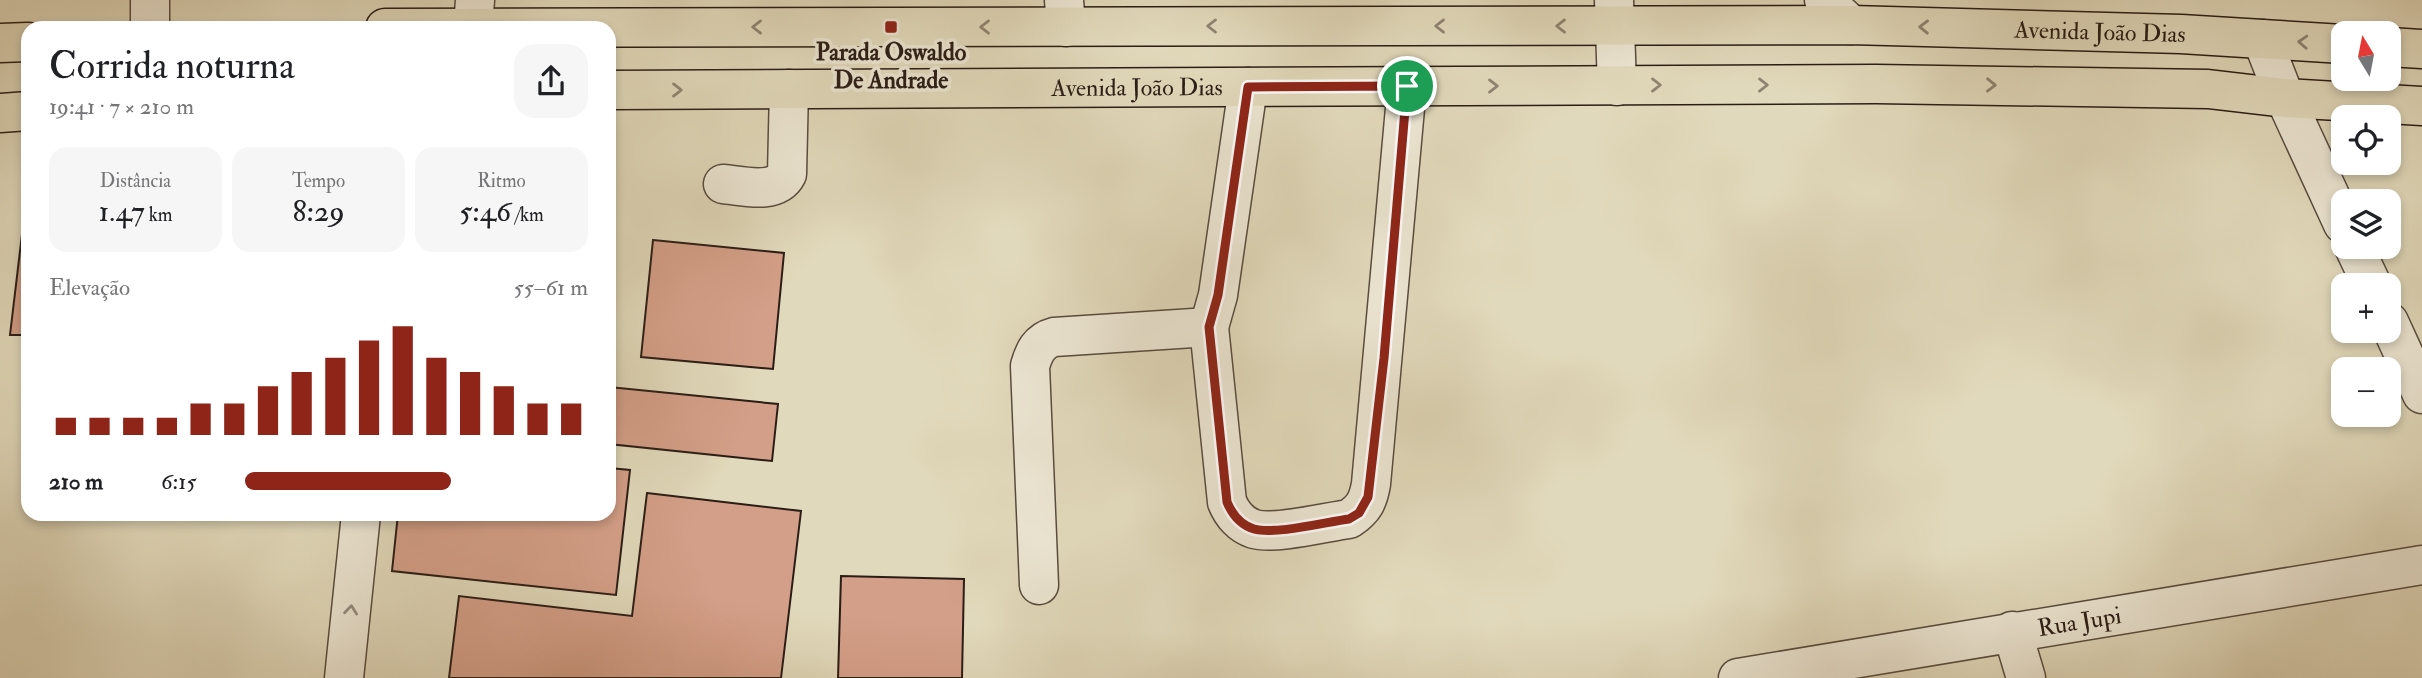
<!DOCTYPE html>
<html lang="pt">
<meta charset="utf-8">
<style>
body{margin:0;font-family:"IM FELL Double Pica",serif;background:#f6f6f6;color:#202124;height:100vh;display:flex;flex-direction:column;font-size:26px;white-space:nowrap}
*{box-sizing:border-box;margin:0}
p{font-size:23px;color:#757577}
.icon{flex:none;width:38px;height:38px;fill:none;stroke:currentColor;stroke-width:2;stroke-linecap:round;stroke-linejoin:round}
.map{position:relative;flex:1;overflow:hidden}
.panel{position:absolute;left:21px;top:21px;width:595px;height:500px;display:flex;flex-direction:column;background:#fff;border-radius:21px;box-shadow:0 4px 10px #0003}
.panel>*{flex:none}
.needle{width:46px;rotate:350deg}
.buttons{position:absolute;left:2331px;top:21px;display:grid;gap:14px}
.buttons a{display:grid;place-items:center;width:70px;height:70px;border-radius:14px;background:#fff;box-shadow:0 4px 10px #0003;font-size:35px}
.pin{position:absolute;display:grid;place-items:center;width:60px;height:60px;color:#fff;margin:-30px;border:4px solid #fff;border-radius:50%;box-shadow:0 2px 7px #0007}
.round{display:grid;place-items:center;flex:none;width:74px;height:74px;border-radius:21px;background:#f6f6f6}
.headline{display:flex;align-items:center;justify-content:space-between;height:119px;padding:0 28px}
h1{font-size:38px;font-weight:600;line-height:52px}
.metrics{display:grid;grid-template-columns:repeat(3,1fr);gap:10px;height:119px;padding:7px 28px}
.metrics div{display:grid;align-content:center;border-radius:18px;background:#f6f6f6;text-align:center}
.metrics b{font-size:30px;font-weight:600}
.metrics small{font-size:19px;font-weight:400}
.metrics p{font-size:19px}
.chart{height:196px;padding:14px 28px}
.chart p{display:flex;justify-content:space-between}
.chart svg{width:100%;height:126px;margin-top:7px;stroke:#8f2418;stroke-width:6}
ul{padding:0 28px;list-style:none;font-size:23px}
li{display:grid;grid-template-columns:112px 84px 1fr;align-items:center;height:52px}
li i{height:18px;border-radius:9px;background:#8f2418}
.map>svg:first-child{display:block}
.building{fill:#d49f88;stroke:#2a1d16;stroke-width:2}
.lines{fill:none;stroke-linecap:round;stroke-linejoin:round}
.minor-casing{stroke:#584c3f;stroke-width:41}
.major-casing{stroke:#2a1d16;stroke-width:41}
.minor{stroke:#ece6d3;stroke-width:38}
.major{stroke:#e1d9bb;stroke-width:38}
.oneway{stroke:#8f8471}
.oneway2{stroke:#958c7e}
.route-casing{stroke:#fff;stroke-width:14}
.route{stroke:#8f2418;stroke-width:9}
.poi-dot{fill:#8f2418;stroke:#ece6d3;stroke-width:2.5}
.labels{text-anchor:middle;stroke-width:7;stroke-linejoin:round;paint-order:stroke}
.street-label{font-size:24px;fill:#2a1d16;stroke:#ece6d3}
.poi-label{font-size:24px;font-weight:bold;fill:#2a1d16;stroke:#ece6d3}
</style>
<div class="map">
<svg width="2422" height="678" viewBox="0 0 2422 678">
<rect width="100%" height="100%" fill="#e1d9bb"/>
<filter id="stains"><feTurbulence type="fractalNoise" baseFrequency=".00286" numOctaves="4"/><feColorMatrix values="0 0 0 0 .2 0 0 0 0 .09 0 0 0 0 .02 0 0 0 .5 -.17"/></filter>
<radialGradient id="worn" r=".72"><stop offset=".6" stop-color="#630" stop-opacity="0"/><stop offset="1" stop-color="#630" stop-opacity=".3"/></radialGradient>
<g class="building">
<path d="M28,184V335H10Z"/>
<path d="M653,240L784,253L773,369L641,357Z"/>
<path d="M609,387L778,404L772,461L609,444Z"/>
<path d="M609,468L630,470L616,595L392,571L398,514H609Z"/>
<path d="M647,493L801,511L781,678H449L459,596L632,616Z"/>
<path d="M841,576L964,579L962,678H838Z"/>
</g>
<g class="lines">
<g class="minor-casing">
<g id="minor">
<path d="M1064,0L1066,27"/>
<path d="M1614,0L1617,86"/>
<path d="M1824,0L1851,25"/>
<path d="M473,27L475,0"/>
<path d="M150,28V0"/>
<path d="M2262,39L2285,98L2343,224"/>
<path d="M723,184C744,186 776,195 787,174L789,89"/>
<path d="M2354,247L2372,285"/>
<path d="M2389,322L2422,394"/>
<path d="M1209,327L1227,502C1232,514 1241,525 1254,529C1275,535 1326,522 1349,519C1364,509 1368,501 1371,484L1407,86"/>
<path d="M1039,585L1030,366C1034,352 1039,341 1054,337L1209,327L1218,295L1248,87"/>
<path d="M2012,631L2026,678"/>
<path d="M344,678L361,514"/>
<path id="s1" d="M1738,678L2422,565"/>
</g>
</g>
<g class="major-casing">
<g id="major">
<path id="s2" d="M385,28L1851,25L2181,34L2343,44"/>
<path d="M0,43L28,42"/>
<path d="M2389,47L2422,49"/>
<path id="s3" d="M609,90L1876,84L2208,89L2285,98L2422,106"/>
<path d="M0,113L28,111"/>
</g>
</g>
<use href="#minor" class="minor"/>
<use href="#major" class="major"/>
</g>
<defs><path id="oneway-chevron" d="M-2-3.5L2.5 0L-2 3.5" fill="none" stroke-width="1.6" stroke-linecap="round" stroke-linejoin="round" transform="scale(1.75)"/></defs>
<g class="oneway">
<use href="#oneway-chevron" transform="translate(1212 26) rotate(180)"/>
<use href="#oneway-chevron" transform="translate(1440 26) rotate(180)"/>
<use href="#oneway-chevron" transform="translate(1561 26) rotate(180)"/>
<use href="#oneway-chevron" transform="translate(757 27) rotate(180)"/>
<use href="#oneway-chevron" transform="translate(985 27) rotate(180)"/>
<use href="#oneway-chevron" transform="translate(1924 27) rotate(-179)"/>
<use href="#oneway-chevron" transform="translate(2303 42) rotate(-177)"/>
<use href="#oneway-chevron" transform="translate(1656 85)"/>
<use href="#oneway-chevron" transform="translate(1763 85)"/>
<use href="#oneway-chevron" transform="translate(1991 85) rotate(1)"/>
<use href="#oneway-chevron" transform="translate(1493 86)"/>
<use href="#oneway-chevron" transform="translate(677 90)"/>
</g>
<use class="oneway2" href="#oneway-chevron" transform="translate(351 610) rotate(-84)"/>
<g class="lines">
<g class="route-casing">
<path id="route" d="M1407,86L1384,358L1368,497L1359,513L1349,519C1326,522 1275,535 1254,529C1241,525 1232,514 1227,502L1209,327L1218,295L1248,87Z"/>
</g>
<use href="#route" class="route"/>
</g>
<rect class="poi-dot" x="884" y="20" width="14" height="14" rx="3.5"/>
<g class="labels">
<g class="street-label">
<text dy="8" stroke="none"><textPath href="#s2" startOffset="1715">Avenida João Dias</textPath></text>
<text dy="8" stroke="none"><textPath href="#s3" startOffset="528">Avenida João Dias</textPath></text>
<text dy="8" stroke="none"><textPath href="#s1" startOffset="346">Rua Jupi</textPath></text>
</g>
<g class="poi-label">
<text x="891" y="60">Parada Oswaldo<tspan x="891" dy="28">De Andrade</tspan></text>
</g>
</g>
<rect width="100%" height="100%" filter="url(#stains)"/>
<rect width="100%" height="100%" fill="url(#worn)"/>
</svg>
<div class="buttons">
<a><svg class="needle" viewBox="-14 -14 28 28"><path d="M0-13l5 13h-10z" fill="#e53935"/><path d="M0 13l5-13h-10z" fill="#757577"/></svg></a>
<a><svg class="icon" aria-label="locate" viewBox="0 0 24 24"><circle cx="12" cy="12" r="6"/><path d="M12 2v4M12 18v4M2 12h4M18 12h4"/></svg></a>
<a><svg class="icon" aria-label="layers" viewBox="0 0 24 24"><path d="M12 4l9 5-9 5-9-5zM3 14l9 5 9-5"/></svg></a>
<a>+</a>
<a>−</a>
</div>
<div class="pin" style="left:1407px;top:86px;background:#1e9e55"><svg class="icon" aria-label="arrive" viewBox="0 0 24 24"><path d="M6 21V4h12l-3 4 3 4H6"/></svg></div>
<section class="panel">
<div class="headline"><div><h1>Corrida noturna</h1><p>19:41 · 7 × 210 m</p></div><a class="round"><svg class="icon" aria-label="share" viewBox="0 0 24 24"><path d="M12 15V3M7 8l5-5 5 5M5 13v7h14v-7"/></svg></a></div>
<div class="metrics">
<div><p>Distância</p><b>1.47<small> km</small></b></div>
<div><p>Tempo</p><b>8:29</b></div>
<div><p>Ritmo</p><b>5:46<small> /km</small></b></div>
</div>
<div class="chart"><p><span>Elevação</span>55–61 m</p>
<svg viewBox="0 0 160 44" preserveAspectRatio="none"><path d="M5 44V38M15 44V38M25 44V38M35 44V38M45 44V33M55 44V33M65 44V27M75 44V22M85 44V17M95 44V11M105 44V6M115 44V17M125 44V22M135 44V27M145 44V33M155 44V33"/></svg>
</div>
<ul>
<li><b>210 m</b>6:15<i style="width:60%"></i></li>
</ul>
</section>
</div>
